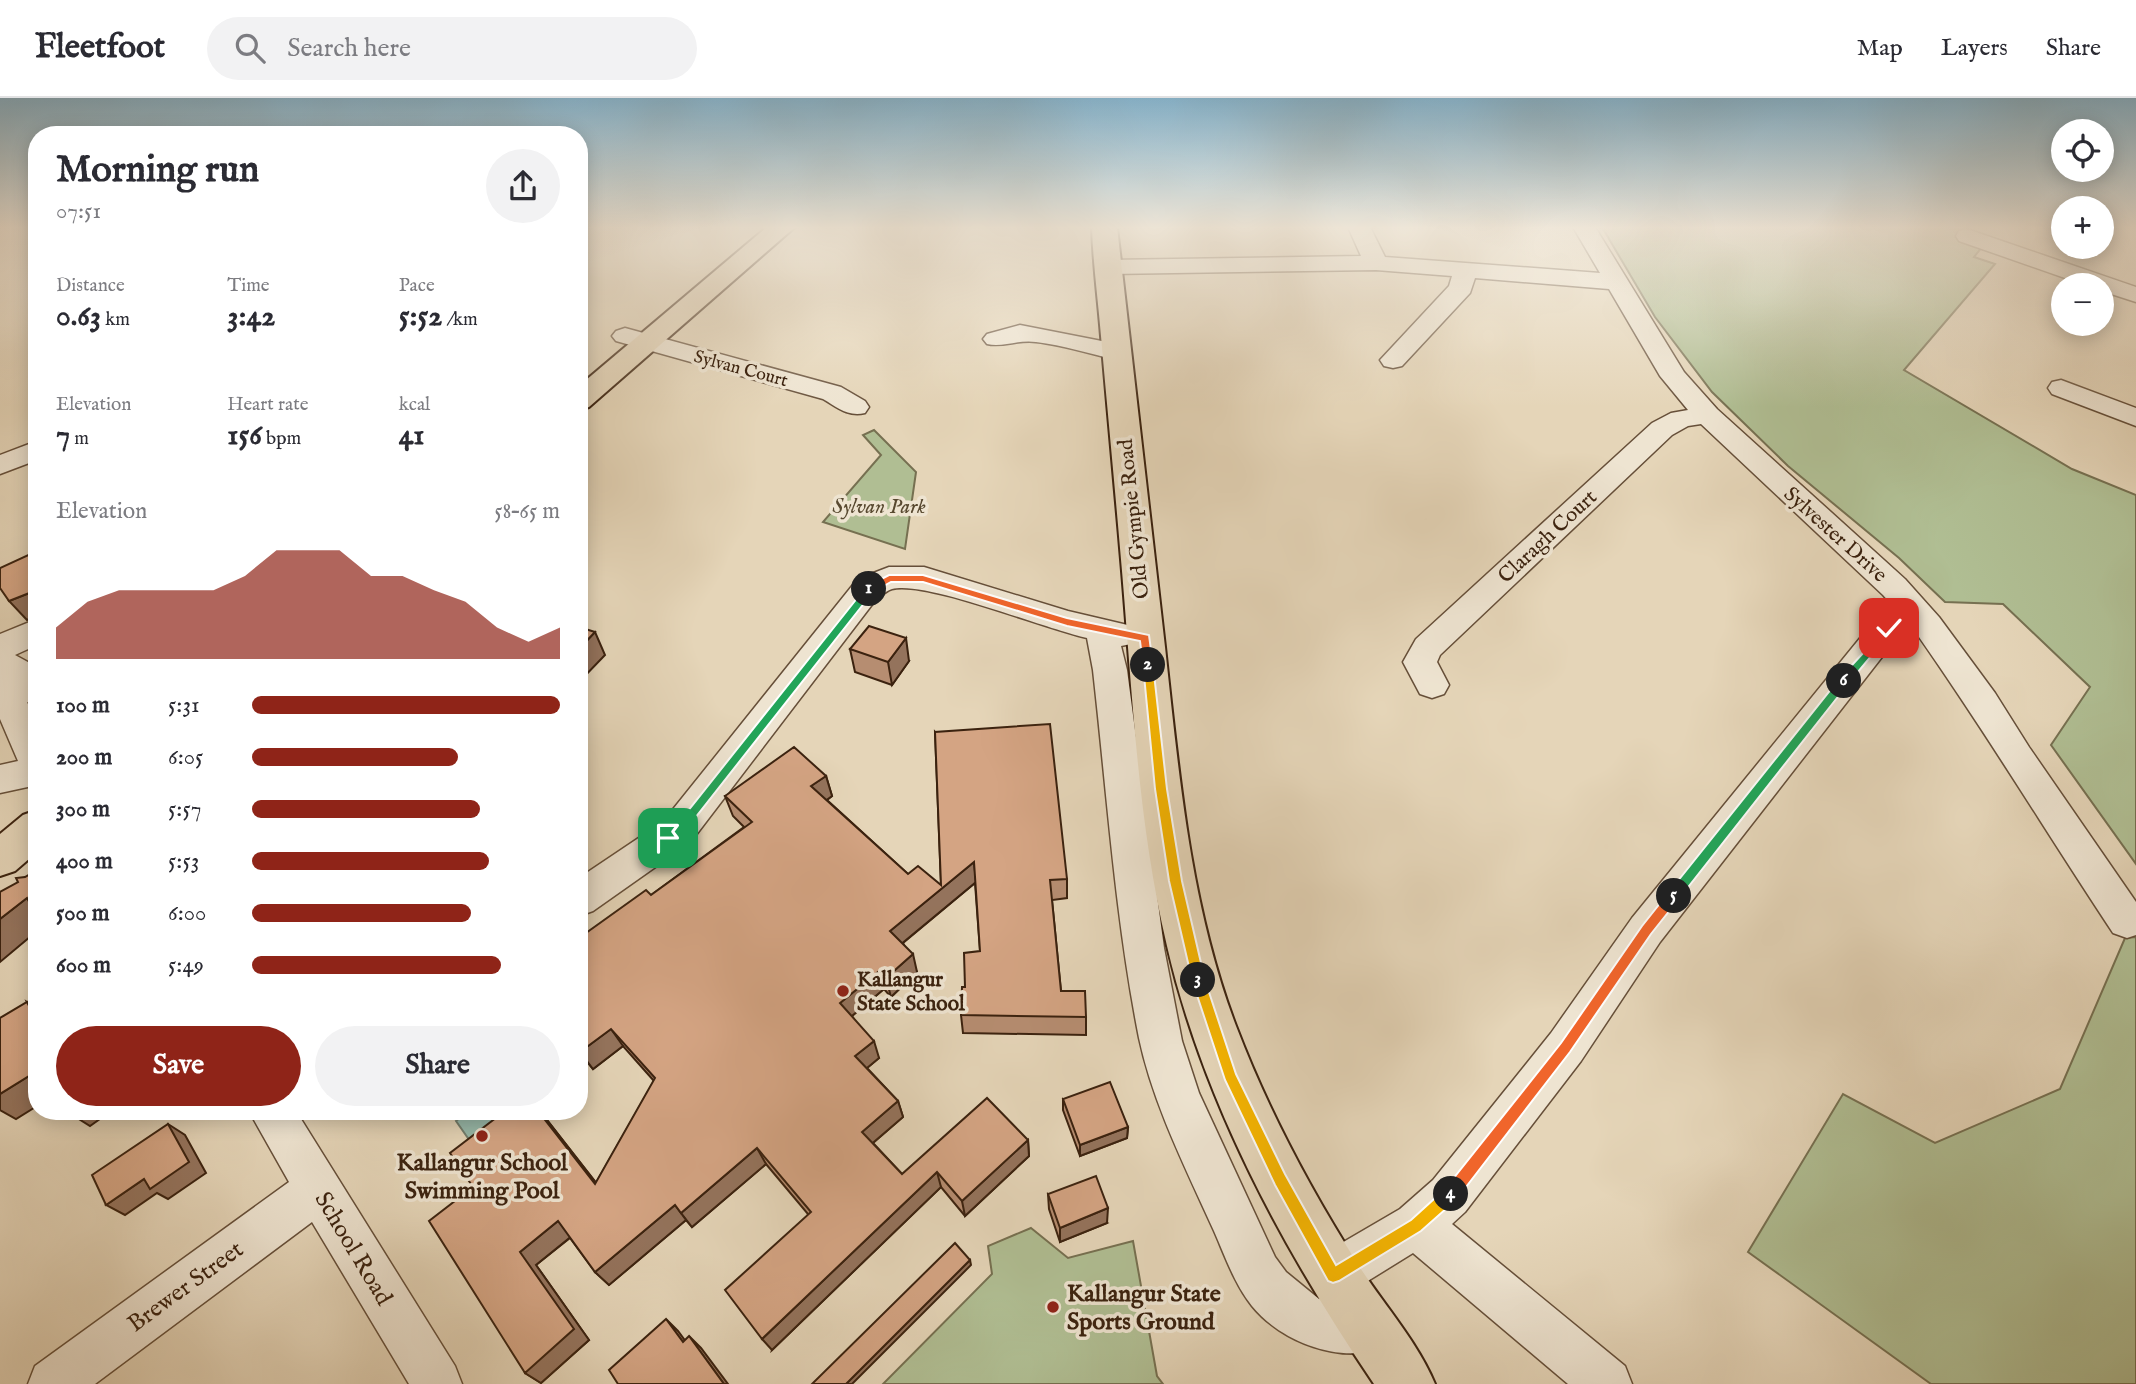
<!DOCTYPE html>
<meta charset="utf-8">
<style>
body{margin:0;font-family:"IM FELL English",serif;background:#f2f2f3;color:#2b2b33;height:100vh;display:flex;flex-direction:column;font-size:26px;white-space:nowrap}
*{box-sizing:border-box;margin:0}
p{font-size:23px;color:#7c7c81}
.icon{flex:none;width:38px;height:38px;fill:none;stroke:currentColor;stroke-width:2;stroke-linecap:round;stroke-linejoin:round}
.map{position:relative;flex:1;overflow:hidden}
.panel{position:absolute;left:28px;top:28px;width:560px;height:994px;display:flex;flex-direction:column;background:#fff;border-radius:28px;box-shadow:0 4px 18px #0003}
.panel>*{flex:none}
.buttons{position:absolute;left:2051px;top:21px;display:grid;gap:14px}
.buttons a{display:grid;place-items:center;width:63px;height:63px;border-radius:50%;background:#fff;box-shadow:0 4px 18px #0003;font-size:35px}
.pin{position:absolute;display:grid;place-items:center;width:60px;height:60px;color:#fff;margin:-30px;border-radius:14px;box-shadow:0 4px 10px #0006}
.km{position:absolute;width:35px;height:35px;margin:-18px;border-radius:50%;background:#222;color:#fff;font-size:19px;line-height:35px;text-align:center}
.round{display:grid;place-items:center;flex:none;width:74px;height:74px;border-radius:37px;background:#f2f2f3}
.overview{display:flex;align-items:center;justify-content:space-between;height:119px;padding:0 28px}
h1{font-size:38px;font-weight:700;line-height:52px}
.stats{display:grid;grid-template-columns:repeat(3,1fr);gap:10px;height:119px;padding:7px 28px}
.stats div{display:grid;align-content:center}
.stats b{font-size:30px;font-weight:700}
.stats small{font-size:19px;font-weight:400}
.stats p{font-size:19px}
.chart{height:196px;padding:14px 28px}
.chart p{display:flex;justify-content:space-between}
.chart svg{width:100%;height:126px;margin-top:7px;fill:#8f2418;opacity:.7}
.cta{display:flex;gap:14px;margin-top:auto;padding:14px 28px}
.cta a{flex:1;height:80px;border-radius:42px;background:#8f2418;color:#fff;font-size:28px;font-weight:700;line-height:80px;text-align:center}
.cta a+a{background:#f2f2f3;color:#2b2b33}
ul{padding:0 28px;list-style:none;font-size:23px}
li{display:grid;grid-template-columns:112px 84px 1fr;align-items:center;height:52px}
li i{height:18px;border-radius:9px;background:#8f2418}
header{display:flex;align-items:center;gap:42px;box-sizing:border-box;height:98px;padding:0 35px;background:#fff;border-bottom:2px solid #e1e1e2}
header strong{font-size:33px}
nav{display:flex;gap:38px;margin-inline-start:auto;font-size:24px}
.search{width:490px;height:63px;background:#f2f2f3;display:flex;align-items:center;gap:18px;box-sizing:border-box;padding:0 24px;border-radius:38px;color:#7c7c81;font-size:26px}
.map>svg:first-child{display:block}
.green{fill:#b0be93;stroke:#767051;stroke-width:2}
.water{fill:#96b9ab;stroke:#727d6d;stroke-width:2}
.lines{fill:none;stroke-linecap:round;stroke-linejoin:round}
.minor-casing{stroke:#664f39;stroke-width:3}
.major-casing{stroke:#3b220f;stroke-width:4}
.highway-casing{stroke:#3b220f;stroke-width:4}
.minor{fill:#eee4d1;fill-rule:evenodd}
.major{fill:#e5d5b8;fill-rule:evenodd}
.highway{fill:#e5d5b8;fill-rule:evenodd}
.wall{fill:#b68d71;stroke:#3b220f;stroke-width:2}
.shaded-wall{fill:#94735c;stroke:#3b220f;stroke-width:2}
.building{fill:#d4a483;stroke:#3b220f;stroke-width:2}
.split-1{fill:#22a559;stroke:#fff;stroke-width:2}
.split-2{fill:#f0652b;stroke:#fff;stroke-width:2}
.split-3{fill:#f5b400;stroke:#fff;stroke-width:2}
.split-4{fill:#f5b400;stroke:#fff;stroke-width:2}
.split-5{fill:#f0652b;stroke:#fff;stroke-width:2}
.split-6{fill:#22a559;stroke:#fff;stroke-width:2}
.split-7{fill:#22a559;stroke:#fff;stroke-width:2}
.poi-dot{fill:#8f2418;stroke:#eee4d1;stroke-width:2.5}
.labels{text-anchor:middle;stroke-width:7;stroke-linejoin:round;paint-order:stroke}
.far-street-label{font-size:18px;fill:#3b220f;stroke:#eee4d1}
.park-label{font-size:21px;font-style:italic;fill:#584930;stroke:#eee4d1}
.street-label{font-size:21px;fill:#3b220f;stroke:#eee4d1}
.poi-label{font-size:21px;font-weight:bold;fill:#3b220f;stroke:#eee4d1;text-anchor:start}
.near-poi-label{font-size:24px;font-weight:bold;fill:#3b220f;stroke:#eee4d1}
.near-street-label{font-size:24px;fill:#3b220f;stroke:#eee4d1}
</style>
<header>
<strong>Fleetfoot</strong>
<div class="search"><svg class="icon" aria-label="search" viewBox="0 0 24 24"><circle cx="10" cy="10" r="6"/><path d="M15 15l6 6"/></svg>Search here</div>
<nav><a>Map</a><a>Layers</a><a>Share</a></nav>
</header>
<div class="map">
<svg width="2136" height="1286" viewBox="0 0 2136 1286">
<rect width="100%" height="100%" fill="#e5d5b8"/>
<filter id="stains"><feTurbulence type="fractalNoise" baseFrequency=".00286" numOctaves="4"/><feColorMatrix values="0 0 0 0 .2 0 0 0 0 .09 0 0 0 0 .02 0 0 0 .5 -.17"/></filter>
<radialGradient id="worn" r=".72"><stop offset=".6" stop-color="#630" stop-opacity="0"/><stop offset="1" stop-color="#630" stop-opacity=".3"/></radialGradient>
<g class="green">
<path d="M1602,129H1957L1964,131L1956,139L1982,149L1974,159L1995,166L1904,272L2072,371L2136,397V766L2051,647L2090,589L2003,506L1945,504L1899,460L1788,368L1712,294L1655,219Z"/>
<path d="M874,332L916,374L905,451L823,424L881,357L863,337Z"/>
<path d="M2136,839V1286H1931L1748,1154L1843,996L1935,1045L2060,991L2125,840Z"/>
<path d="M1031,1130L1068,1160L1133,1143L1157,1278L1163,1286H883L992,1176L988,1148Z"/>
</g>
<path class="water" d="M469,1013H530L477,1053L456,1023Z"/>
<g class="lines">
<g class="minor-casing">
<g id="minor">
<path d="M1348,129H1370L1385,159L1600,175L1573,129H1595L1684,274L1717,311L1905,481L1939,519L1995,595L2029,649L2136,804V837L2127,840L2113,835C2048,737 1987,636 1919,539L1900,540L1889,550L1660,844L1581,963L1465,1114L1452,1126L1625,1268L1632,1286H1568L1413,1155L1350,1194L1333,1201L1316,1194L1309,1177L1316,1160L1400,1111L1433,1082L1551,935L1632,820L1865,534L1881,521L1901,517L1883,497L1701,326L1688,328L1672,337L1440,557L1437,564L1449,587L1444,596L1432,600L1420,596L1403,564L1416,541L1652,325L1671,315L1688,312L1660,278L1609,191L1475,180L1470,195L1402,268L1393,270L1384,268L1380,262L1449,188L1452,178L1376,172L1109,176L1101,174L1097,169L1101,164L1109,162L1361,158Z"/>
<path d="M1967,131L2136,189V204L2102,193V187H2085L1959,143L1956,138L1959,133Z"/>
<path d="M1020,227L1117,246L1126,249L1130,254L1126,259L1117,262C1090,256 1063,247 1036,244C1019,241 1003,250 987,246L983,241L987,236Z"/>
<path d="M625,230L841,289L865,303L869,309L865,315C847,319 837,309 823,301L616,243L612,238L616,233Z"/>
<path d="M2061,282L2136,310V328L2052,296L2048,290L2052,284Z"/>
<path d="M37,343V362L0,376V357Z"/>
<path d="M889,469H924L1068,513L1136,529L1141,537L1136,545L1121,548L1127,572L1164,850L1182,943L1199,995L1275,1159L1286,1174L1319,1201L1368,1207L1385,1215L1393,1232L1385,1249C1342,1267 1281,1244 1252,1208C1235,1187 1225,1158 1214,1133C1186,1071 1153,1006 1139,940C1115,819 1107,695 1093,572L1087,540C1045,531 925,482 892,491C885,493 880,499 874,504L696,737L681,751L593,813L579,818V780L655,729L670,715L852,488L863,479Z"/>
<path d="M37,521V547L15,557L37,569V607L27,604L37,626V687L0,695V667L18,663L0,621V536Z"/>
<path d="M249,1013H296L455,1268L462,1286H409L312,1124L95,1286H28L35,1268L289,1084Z"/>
</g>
</g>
<g class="major-casing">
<path id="major" d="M1092,129H1117C1133,269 1149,409 1165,549C1179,677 1190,807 1236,928C1268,1012 1310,1091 1359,1168C1384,1207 1417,1243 1435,1286H1374C1284,1153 1204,1006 1167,848C1136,718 1132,582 1120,450C1114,379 1107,308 1101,238C1098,201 1093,165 1092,129Z"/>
</g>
<g class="highway-casing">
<g id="highway">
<path d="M767,129H795L589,309L579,312V288Z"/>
<path d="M37,712V754L15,773L0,778V736L23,717Z"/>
</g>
</g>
<use href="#minor" class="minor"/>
<use href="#major" class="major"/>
<use href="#highway" class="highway"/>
</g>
<g class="wall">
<path d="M850,551L909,563L892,587L855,574Z"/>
<path d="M935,634L1067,781V800L1052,802L1061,893L1086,919V937L963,935L961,917L965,889L980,853L975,785L903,845L917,874L891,899L884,891L852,918L879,960L867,970L898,1003L903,1019L873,1045L902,1076L1028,1042L1029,1058L965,1118L941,1089L772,1252L808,1116L766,1066L692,1129L686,1122L609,1187L595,1174L570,1140L536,1167L589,1242L541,1285L525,1275L473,1089L505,1013H540L596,1085L654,983L623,948L593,971L579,954V840L651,797L744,729L733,718L725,698L826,678L832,698L827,702L908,776L941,787Z"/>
<path d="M1063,1001L1128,1029L1127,1040L1080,1058L1063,1012Z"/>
<path d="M407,1013H443L434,1020Z"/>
<path d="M1048,1096L1107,1125L1060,1144L1049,1111Z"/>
</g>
<g class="shaded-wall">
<path d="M37,492V518L27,522L9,503Z"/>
<path d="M595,534L605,557L579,584V551Z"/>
<path d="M906,540L909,563L892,587L888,564Z"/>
<path d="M826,678L832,698L817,709L811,688Z"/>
<path d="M974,764L976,784L894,852L890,833Z"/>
<path d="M27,800L37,808V833L0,864V821Z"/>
<path d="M913,856L917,874L891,899L886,880Z"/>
<path d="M879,873L884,891L846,923L840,905Z"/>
<path d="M27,904L37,910V923Z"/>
<path d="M611,931L623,948L593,971L580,954Z"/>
<path d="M874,943L879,960L861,975L855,958Z"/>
<path d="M37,973V1008L16,1021L0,1012V996Z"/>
<path d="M898,1003L903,1019L868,1049L862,1034Z"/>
<path d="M76,1013H111L90,1028L71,1016Z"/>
<path d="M427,1013H443L434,1020Z"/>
<path d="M538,1013H540L609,1101L595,1086Z"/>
<path d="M168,1026L185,1037L206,1075L168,1101L157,1095L125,1117L106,1107L144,1081Z"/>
<path d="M1128,1029L1127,1040L1080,1058V1047Z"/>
<path d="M1028,1042L1029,1058L965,1118L962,1103Z"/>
<path d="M757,1050L766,1066L692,1129L681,1115Z"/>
<path d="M937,1074L941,1089L772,1252L762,1241Z"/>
<path d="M675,1107L686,1122L609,1187L595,1174Z"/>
<path d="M1108,1110L1107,1125L1060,1144V1130Z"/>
<path d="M558,1123L573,1137L536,1167L589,1242L541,1285L525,1275L520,1154Z"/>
<path d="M970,1162L971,1167L852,1286H846Z"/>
<path d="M666,1221L678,1233L695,1256L683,1244Z"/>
<path d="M689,1238L701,1250L728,1286H724Z"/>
</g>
<g class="building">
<path d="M37,453V492L9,503L0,490V470Z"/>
<path d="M869,528L906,540L888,564L850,551Z"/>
<path d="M579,529L595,534L579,551Z"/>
<path d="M1050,626L1067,781L1050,782L1061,893H1085L1086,919L961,917L962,889H965L964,855L980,853L974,764L890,833L913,856L886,880L879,873L840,905L874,943L855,958L898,1003L862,1034L902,1076L987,1000L1028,1042L962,1103L937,1074L762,1241L725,1192L811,1114L757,1050L681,1115L675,1107L595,1174L558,1123L520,1154L574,1231L525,1275L429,1123L473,1089L450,1055L505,1013H538L595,1086L655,980L611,931L580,954L579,953V840L646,792L651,797L752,724L725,698L794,649L826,678L811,688L908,776L918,768L941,787L935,634Z"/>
<path d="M37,772V818L27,800L0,821V794L18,784L16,780L25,779Z"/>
<path d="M27,904L37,923V973L0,996V920Z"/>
<path d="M1110,984L1128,1029L1080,1047L1063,1001Z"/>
<path d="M168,1026L189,1064L150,1091L144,1081L106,1107L92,1077Z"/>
<path d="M1096,1078L1108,1110L1060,1130L1048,1096Z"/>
<path d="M955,1145L970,1162L846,1286H812Z"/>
<path d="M666,1221L683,1244L689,1238L724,1286H618L609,1272Z"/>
</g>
<linearGradient id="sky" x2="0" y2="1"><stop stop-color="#87b6d0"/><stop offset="0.42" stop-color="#f3ecdf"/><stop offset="1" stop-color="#f3ecdf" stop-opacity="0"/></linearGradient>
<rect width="2136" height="309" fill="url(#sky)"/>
<path class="split-1" d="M869,488L873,489V494L695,720L672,744H664V737L687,714L866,489Z"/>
<path class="split-2" d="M889,477H923L1067,520L1149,537L1153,567L1148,571L1143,567L1140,543L1067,528L923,484H891L873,494H866V489Z"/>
<path class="split-3" d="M1148,563L1153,567L1167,691L1182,783L1205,882L1198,888L1192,882L1169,783L1155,691L1143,567Z"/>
<path class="split-4" d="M1198,876L1205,882L1236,976L1285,1076L1336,1167L1411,1122L1445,1091L1451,1089L1456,1091L1458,1096L1456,1102L1421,1133L1339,1183L1333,1185L1328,1183L1275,1087L1225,982L1192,882Z"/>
<path class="split-5" d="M1674,792L1680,798L1678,802L1651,836L1570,954L1456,1102L1451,1104L1445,1102L1443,1096L1445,1091L1561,945L1642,828L1669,794Z"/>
<path class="split-6" d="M1844,579L1850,583L1848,586L1678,802H1669V794L1840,580Z"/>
<path class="split-7" d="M1889,527L1894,530L1892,533L1848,586H1840V580Z"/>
<g class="poi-dot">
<circle cx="843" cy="893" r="7"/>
<circle cx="482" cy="1038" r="7"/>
<circle cx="1053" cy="1209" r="7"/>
</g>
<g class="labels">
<g class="far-street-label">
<text transform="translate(741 270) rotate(15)" y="6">Sylvan Court</text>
</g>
<g class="park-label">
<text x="879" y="415">Sylvan Park</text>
</g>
<g class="street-label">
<text transform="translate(1133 421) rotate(-96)" y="7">Old Gympie Road</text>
<text transform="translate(1836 436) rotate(42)" y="7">Sylvester Drive</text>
<text transform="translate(1547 438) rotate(-43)" y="7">Claragh Court</text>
</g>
<g class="poi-label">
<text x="857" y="888">Kallangur<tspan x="857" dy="24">State School</tspan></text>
</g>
<g class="near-poi-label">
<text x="482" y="1072">Kallangur School<tspan x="482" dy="28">Swimming Pool</tspan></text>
<text x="1067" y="1203" text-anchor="start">Kallangur State<tspan x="1067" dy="28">Sports Ground</tspan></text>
</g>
<g class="near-street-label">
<text transform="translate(354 1150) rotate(59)" y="8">School Road</text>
<text transform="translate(185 1188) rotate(-36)" y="8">Brewer Street</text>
</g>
</g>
<rect width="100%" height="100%" filter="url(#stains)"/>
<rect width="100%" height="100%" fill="url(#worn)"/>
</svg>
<div class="buttons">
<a><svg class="icon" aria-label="locate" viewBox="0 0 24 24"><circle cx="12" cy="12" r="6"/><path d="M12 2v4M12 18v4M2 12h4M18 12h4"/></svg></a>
<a>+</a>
<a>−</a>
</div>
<div class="pin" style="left:668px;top:740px;background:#1e9e55"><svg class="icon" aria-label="arrive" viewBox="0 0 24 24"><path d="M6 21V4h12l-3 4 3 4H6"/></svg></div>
<div class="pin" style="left:1889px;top:530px;background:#d93025"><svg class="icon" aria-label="check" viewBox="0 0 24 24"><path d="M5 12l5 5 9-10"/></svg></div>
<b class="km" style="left:869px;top:491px">1</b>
<b class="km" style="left:1148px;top:567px">2</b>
<b class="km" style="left:1198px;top:882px">3</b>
<b class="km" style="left:1451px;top:1096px">4</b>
<b class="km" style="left:1674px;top:798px">5</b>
<b class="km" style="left:1844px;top:583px">6</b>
<section class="panel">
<div class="overview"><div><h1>Morning run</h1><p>07:51</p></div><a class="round"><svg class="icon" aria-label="share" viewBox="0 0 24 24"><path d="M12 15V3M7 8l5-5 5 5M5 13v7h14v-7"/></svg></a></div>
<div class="stats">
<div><p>Distance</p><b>0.63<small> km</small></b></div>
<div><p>Time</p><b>3:42</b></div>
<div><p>Pace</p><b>5:52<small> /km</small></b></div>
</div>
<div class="stats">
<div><p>Elevation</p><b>7<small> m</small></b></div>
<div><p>Heart rate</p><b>156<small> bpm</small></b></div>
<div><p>kcal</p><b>41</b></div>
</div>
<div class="chart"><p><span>Elevation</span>58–65 m</p>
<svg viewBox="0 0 160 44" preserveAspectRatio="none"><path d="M0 44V33L10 24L20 20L30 20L40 20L50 20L60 15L70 6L80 6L90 6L100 15L110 15L120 20L130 24L140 33L150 38L160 33V44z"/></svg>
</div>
<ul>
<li><b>100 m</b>5:31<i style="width:100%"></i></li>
<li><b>200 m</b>6:05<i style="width:67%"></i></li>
<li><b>300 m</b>5:57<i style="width:74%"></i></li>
<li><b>400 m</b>5:53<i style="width:77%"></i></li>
<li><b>500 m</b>6:00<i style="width:71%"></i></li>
<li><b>600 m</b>5:49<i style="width:81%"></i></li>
</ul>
<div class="cta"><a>Save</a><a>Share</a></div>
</section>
</div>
